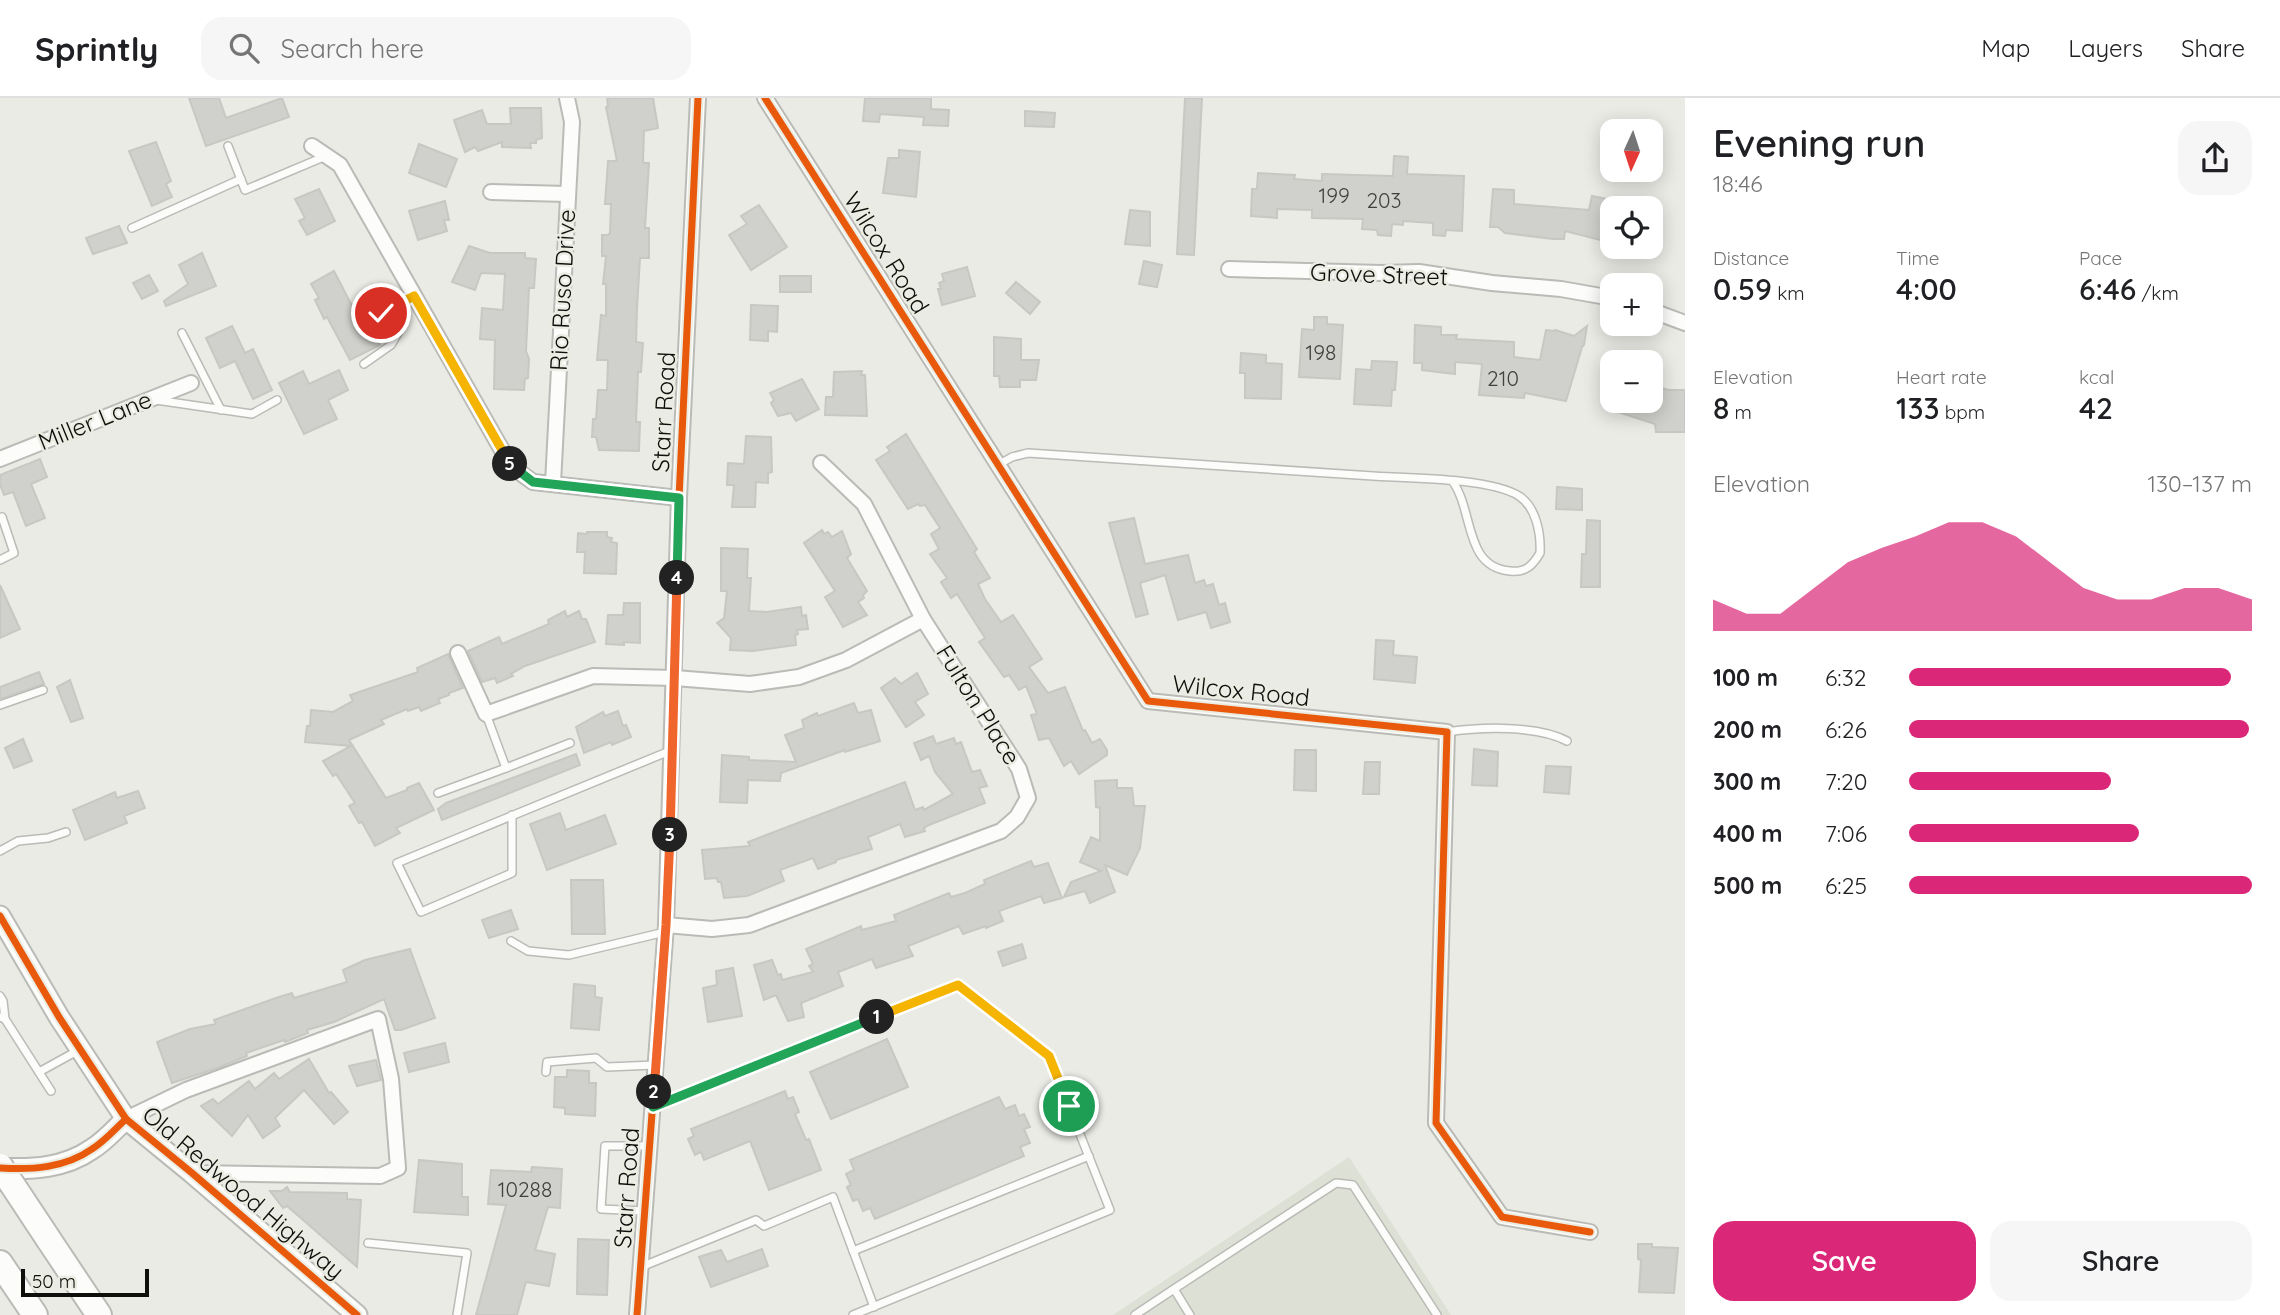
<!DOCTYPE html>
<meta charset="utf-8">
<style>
body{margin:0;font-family:Quicksand,sans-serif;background:#f6f6f6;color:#202124;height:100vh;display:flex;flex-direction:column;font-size:26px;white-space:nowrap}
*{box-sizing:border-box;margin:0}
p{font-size:23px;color:#757577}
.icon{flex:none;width:38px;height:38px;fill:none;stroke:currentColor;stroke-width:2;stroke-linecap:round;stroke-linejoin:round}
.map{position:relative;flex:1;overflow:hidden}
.details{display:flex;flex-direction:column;background:#fff;width:595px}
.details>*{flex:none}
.needle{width:46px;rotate:183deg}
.controls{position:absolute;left:1600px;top:21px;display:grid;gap:14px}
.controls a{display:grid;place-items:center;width:63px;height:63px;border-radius:14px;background:#fff;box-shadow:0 4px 18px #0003;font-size:35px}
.scale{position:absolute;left:21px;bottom:18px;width:128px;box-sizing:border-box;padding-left:7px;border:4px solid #0e0f0b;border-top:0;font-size:19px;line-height:24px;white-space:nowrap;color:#0e0f0b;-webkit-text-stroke:5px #ebede3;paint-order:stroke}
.pin{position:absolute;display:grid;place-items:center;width:60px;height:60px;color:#fff;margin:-30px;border:4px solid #fff;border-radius:50%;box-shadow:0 2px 7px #0007}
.km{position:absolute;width:35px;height:35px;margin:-18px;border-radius:50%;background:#222;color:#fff;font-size:19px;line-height:35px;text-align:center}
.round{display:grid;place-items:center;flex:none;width:74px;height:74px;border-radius:21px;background:#f6f6f6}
.head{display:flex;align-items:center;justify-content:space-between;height:119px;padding:0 28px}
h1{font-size:38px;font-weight:600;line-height:52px}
.metrics{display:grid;grid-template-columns:repeat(3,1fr);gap:10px;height:119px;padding:7px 28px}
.metrics div{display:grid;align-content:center}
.metrics b{font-size:30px;font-weight:600}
.metrics small{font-size:19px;font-weight:400}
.metrics p{font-size:19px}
.chart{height:196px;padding:14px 28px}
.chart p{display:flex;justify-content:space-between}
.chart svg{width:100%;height:126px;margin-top:7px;fill:#db2777;opacity:.7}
.primary-button{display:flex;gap:14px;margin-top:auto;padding:14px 28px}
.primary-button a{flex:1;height:80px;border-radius:21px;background:#db2777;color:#fff;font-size:28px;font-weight:600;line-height:80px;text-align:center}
.primary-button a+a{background:#f6f6f6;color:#202124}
ul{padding:0 28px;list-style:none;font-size:23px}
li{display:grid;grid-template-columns:112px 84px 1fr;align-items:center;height:52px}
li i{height:18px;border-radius:9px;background:#db2777}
header{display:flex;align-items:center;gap:42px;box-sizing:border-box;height:98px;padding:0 35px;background:#fff;border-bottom:2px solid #e0e0e0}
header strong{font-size:33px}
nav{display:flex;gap:38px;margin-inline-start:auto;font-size:24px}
.search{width:490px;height:63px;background:#f6f6f6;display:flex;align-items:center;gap:18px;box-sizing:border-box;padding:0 24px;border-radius:21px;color:#757577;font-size:26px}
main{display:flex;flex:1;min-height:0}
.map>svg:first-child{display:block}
.built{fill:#dde0d4}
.building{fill:#d0d1cc;stroke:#c7c8c3;stroke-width:2}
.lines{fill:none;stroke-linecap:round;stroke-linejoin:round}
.lane-casing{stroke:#babbb6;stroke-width:10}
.street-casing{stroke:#babbb6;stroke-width:18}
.secondary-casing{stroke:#babbb6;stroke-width:23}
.highway-casing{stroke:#babbb6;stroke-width:28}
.lane{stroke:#fcfcfb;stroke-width:7}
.street{stroke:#fcfcfb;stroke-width:14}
.secondary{stroke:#fcfcfb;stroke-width:19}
.highway{stroke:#fcfcfb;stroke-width:24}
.highway-bridge-casing{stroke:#babbb6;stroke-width:28;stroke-linecap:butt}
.highway-bridge{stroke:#fcfcfb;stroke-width:24}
.cycleway-casing{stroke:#ebede3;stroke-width:11}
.cycleway{stroke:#e8590c;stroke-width:7}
.split-1-casing{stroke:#fff;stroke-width:14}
.split-2-casing{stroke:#fff;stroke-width:14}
.split-3-casing{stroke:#fff;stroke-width:14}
.split-4-casing{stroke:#fff;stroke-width:14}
.split-5-casing{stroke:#fff;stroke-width:14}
.split-6-casing{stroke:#fff;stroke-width:14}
.split-1{stroke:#f5b400;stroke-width:9}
.split-2{stroke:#22a559;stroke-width:9}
.split-3{stroke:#f0652b;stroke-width:9}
.split-4{stroke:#f0652b;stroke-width:9}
.split-5{stroke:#22a559;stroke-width:9}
.split-6{stroke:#f5b400;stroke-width:9}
.labels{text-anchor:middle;stroke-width:5;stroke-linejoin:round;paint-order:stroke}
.number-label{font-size:21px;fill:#40423d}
.street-label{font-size:24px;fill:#0e0f0b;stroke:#ebede3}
</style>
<header>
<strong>Sprintly</strong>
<div class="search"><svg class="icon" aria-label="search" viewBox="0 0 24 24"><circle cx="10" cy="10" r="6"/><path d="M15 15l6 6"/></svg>Search here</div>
<nav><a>Map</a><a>Layers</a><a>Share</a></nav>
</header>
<main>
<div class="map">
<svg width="1685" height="1217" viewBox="0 0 1685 1217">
<rect width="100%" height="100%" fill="#eaebe5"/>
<path class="built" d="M1349,1059L1451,1217H1113Z"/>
<g class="building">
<path d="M189,0H219L226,20L282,0L289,19L206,48Z"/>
<path d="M607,0H653L658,30L644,33L643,63L644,65H649L645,130H649V160H640L637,210L636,244L643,245L641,274H638L636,324H640L639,353L599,352L596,339H592L593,321H596L598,292H607L608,262H597L601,217L606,218V186H603L606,158H602V137H608L610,135L611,106H605L608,63H617L606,9L608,8Z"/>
<path d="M865,0H931V11L949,12L948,28L923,27L924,19L880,16L879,24L863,23Z"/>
<path d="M1185,0H1202L1194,157L1177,156Z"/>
<path d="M510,10H541L542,40L536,42V45H530L531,50L502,49V44L478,53L475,49L465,54L454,22L482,12L487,26H511Z"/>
<path d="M1025,13L1055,15L1054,29L1025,28Z"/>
<path d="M156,44L171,83L166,86L172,99L152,108L129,53Z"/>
<path d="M419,46L457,61L446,89L409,75Z"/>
<path d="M899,52L920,54L916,99L883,95L888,60H899Z"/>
<path d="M1394,58L1408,59L1407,76L1464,78L1462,133L1446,132L1445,138L1433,137V125L1403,123V127L1392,126L1391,138L1378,137L1377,132L1362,131L1363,121L1312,120V112L1277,111V120L1251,118L1252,91H1257L1258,75L1295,77L1294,81L1322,83V76L1393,78Z"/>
<path d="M319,91L335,123L307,137L299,123L305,120L295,101Z"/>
<path d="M1493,91L1514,92V106L1589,112L1592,98L1612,102V145L1565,133L1564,141H1553L1505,135L1498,129H1490Z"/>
<path d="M445,103L449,122H444L447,133L418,142L409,113Z"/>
<path d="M759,107L787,149L751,172L729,137L747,126L741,118Z"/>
<path d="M1130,112L1150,114V148L1125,146Z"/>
<path d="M119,128L127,145L93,156L86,140Z"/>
<path d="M469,148L490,155H525V160L536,161L534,190H529L526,253L529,261L528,280L525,281L524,292L494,291L495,242L480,241L482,210L503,212L505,176L481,175L475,192L452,184Z"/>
<path d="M202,155L216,188L166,208L164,203L188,186L179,167Z"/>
<path d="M1144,163L1162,167L1157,189L1139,186Z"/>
<path d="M967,169L975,198L942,207L938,191H941L939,185L944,183L942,176Z"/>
<path d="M334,173L364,231L370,228L380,247L350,262L327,219L324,221L315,202L319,200L311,186Z"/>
<path d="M149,177L158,193L142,201L133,185Z"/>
<rect x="780" y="178" width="31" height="16"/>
<path d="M1016,184L1040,204L1030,216L1006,195Z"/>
<path d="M751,207L778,208L777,234L768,233V243L750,242Z"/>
<path d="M1314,219H1327V226L1343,227L1340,281L1299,279L1302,231L1314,232Z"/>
<path d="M1415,227L1441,229V237H1457L1456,241L1514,244V259L1540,262L1546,232L1554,233L1555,232L1574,238L1587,228L1584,247L1582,249L1566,303L1525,295L1524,300L1479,297L1482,266L1455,264V276L1422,272V265H1414Z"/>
<path d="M232,228L245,255L253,251L272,292L253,301L235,263L220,270L206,240Z"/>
<path d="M994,239L1021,241V262H1039L1036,282H1020V289H1000L999,278H994Z"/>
<path d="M1241,255L1266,257V265L1282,266L1281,301L1245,300V275H1240Z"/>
<path d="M1372,263L1397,264L1395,292H1392L1391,308L1354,306L1356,271L1371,272Z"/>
<path d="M339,272L348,292L328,302L337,321L304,336L279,285L303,273L309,286Z"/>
<path d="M862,273L861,277H865L867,318L825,317L826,299H833L834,274Z"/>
<path d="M802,281L819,311L796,323L791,315L778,318L771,305L774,302L770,295Z"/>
<path d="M1650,286L1668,292H1685V334H1656L1655,326L1618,314L1617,303H1650Z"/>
<path d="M906,336L977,451L974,454L990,480L978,486L985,501L1001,524L1013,517L1042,561L1029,569L1048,595L1065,589L1083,633L1085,632L1092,645L1100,641L1107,652V657L1079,676L1071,663L1064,668L1049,640L1039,642L1031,617L1037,616L1026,588L1019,592L1009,577L1004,579L979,544L985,540L957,496L951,500L941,484L947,480L930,456L939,451L931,436L940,430L925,407L920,408L918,406L908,411L876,362L890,353L887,349Z"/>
<path d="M746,338L771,339L772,374L768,375V385L756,384L755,409H732L734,387H727L728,365L744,366Z"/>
<path d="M40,361L47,379L31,386L45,420L26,428L13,394L4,397L0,386V377Z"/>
<path d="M1557,389L1582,391V412L1556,411Z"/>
<path d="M1134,420L1145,466L1188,457L1195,485L1204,482L1206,488L1213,486L1219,507L1225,505L1230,524L1211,530L1206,514L1178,522L1165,477L1140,485L1148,516L1136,519L1109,425Z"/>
<path d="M1587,422L1600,423V489H1581L1582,456H1586Z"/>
<path d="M822,432L824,436L828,434L832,439L842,433L851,456L847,460L867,493L863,497L864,500L858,504L867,517L843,529L825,499L835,493L804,445Z"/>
<path d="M587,434H607V439L612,440L611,444L617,445L616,476L584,475L585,454H577L578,435L587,436Z"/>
<path d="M721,450L748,451L747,480H751L749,513L767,514L801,509L802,518L806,517L808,531L797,532L798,536L795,537L796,547L753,553L730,552L731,540L717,525L724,520L727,493H721Z"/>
<path d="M0,487L20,531L0,540Z"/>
<path d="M624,505H640V545L624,544V547L606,546L608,517H623Z"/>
<path d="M565,513L567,519L579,513L582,521H586L595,544L525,568L511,576L513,578L497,585L495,580L482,584L468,553L499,539L502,546L549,526L548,522Z"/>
<path d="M1376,542L1394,543L1393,557L1417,559L1415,585L1374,581Z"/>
<path d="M448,556L463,590L449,595V597L438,601L440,605L421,613L419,609L408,613L407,611L381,622L384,626L349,642L386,700L407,692V690L419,685L434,712L396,730L400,735L375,748L362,724L359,725L349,708L355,705L336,676L333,678L323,663L351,648L305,644L307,628H310L311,612L333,614L353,603L350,597L418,574L417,570Z"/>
<path d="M39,574L44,586L0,601V589Z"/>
<path d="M917,575L928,596L915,604L924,617L906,629L881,590L895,580L901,586Z"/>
<path d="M70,582L83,620L71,624L57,589Z"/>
<path d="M854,605L858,615L871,612L880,643L845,654V652L781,675L780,683L748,682L747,705L720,704L722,657L749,659V662L796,664L785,637L804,630L802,622L817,615L818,618Z"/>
<path d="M618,613L623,628L626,627L631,639L612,647L611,644L584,655L576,629L603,614L605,618Z"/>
<path d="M933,638L936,646L954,640L956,646L961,644L972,674L980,672L987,688L979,690L985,705L929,727L924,730L925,733L905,739L900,726L868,739L872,751L836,762V764L818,771L813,760L780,772L784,783L747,798L724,800L721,784H718L717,780L705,781L702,752L750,748L748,744L905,684L915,712L923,709L924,712L953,696L935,674L929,658L921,662L914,645Z"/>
<path d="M23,641L32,663L14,670L5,650Z"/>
<path d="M1474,651L1498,654L1497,688L1472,687Z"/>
<path d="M1295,652H1316V693L1294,692Z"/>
<path d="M576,656L580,667L442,722L438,711L446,705Z"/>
<path d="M1365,664H1380L1379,696H1363Z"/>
<path d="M1546,668L1571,669L1569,696L1544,694Z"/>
<path d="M1117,682V690H1132L1134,708H1145L1140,750L1127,777L1105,767L1115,794L1090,805L1085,793L1064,799L1071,784L1101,773L1080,764L1091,739L1100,743V710L1096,709L1095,683Z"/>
<path d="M138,693L145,710L124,718L127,725L85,742L73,712L115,694L117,700Z"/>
<path d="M560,715L566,732L605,717L616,746L547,772L530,726Z"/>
<path d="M1031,763L1034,769L1048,765L1062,800L1044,805L1041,798L999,813L1003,823L986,830V828L963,836L959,828L908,848L913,858L876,870L872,861L838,874L843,888L801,905L804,919L788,923L776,897L764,902L754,867L772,862L778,877L781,876L782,882L813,874L809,868L813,866L806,851L861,828L862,832L896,823L894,817L949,795L951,799L965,795L985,786L984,782Z"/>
<path d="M571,782H603L605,836H572Z"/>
<path d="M511,812L518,831L489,840L482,822Z"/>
<path d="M1022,846L1026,860L1003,868L998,854Z"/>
<path d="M410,851L435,920L401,932H395L384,901L334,924L307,932L308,935L285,944L284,942L246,955L247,958L220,969L172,985L157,944L190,931L216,926L214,922L276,900L292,895L294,900L347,884L343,872L365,862Z"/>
<path d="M733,870L742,918L708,924L703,890L717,887L716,873Z"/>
<path d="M574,886L595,888V899L602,900L599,932L571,930Z"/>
<path d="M887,941L908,989L831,1021L810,974Z"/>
<path d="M445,945L449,964L409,974L404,955Z"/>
<path d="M309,961L329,995L331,994L348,1014L334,1026L304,992L275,1020L280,1028L263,1040L248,1017L232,1038L201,1008L213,1001L218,1006L249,983L255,991L274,975L279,981Z"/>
<path d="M376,962L381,982L357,988L349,968Z"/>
<path d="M567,972L589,973V985H596L595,1018L565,1016V1010L554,1009L555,979H567Z"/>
<path d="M785,993L788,1001L793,999L799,1014L795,1016L806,1042L809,1041L821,1072L769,1092L750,1043L704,1062L701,1054L695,1057L688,1041L694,1038L691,1031Z"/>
<path d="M999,999L1005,1011L1015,1007L1019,1018L1024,1016L1030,1029L1024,1031L1030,1045L1020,1049L1024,1058L875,1121L870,1110L863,1113L858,1101L853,1103L847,1089L851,1087L846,1076L854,1072L850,1062Z"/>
<path d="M419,1062L462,1066V1099H468V1117L414,1114Z"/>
<path d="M532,1069L562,1071L560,1110L548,1109L535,1152L555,1156L549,1188L526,1184L517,1217H476L506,1107L488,1106L491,1072L531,1074Z"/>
<path d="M287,1089L290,1094L347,1095V1101L361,1102L357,1169L287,1108L283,1110L270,1093H282Z"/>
<path d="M578,1141L609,1142L607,1197L577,1196Z"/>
<path d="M1638,1146H1652V1149L1678,1150L1674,1195L1639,1194L1641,1162L1638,1161Z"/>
<path d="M762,1151L768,1168L711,1189L699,1159L721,1152L727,1164Z"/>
</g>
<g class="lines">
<g class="lane-casing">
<g id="lane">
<path d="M228,48L245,92L326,58"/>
<path d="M132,130L241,81"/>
<path d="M381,215L414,198"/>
<path d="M182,235L221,312"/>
<path d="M364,266L391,247L398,235V206"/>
<path d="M156,302L252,316L277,302"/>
<path d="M998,367L1012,359L1028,355C1143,362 1258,370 1373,378C1408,380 1491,380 1519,398C1536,409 1541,435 1540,455C1533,467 1526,475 1510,473C1464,469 1474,414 1453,384"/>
<path d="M0,420L2,419L14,455L0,462"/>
<path d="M0,607L43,592"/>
<path d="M486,616L506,670L570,645"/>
<path d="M1447,634C1481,629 1537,627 1567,643"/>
<path d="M438,695L506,670"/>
<path d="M512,717V775L421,814L397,765L672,652"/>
<path d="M0,753L18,743L48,740L66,734"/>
<path d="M511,843L528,853L569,857L665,834"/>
<path d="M0,898L3,903L5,921"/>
<path d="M0,919L5,921L51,993"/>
<path d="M39,974L79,952"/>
<path d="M546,974L547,964L596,960L607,969L655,967"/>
<path d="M653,1009L958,887L1049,958L1110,1112L853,1217"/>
<path d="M645,1113L601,1111L605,1048H649"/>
<path d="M368,1145L467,1155L457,1217"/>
<path d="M853,1153L1089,1058"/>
<path d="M641,1169L756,1122L764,1128L833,1099L874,1209"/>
<path d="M1135,1217L1174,1191"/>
<path d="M1190,1217L1174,1191L1336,1085L1353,1087L1437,1217"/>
</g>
</g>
<g class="street-casing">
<g id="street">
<path d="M765,0L1148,603L1447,634L1436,1025L1502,1119L1590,1134"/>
<path d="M312,48L340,67L511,368L533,384L679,400"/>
<path d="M491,94L568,96"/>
<path d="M1229,171L1381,175L1419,174L1492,185L1561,191L1612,200"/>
<path d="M1650,212L1685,225"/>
<path d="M0,361L191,285"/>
<path d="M553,385L572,24L567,0"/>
<path d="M458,555L486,616L593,578L675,580L750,586L799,579L846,562L923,521"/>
<path d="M666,827L712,831L749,827L1001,733L1017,719L1028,700L1019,671L923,521L864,406L821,365"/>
<path d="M126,1021L186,992L378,921L391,981L398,1070L380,1078L192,1075"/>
<path d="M637,1217L666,827L679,400L698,0"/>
</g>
</g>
<g class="secondary-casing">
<g id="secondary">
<path d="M0,818L59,919L126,1021L192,1075L357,1217"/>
<path d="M0,1070C32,1072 65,1070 92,1051C105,1043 115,1031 126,1021"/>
</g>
</g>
<g class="highway-casing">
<g id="highway">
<path d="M49,1142L99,1217"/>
<path d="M0,1165L35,1217"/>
</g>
</g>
<use href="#lane" class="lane"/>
<use href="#street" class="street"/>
<use href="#secondary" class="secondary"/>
<use href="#highway" class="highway"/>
<g class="highway-bridge-casing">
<path id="highway-bridge" d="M0,1068L49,1142"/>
</g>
<use href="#highway-bridge" class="highway-bridge"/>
<g class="cycleway-casing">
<g id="cycleway">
<path d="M765,0L1148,603L1447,634L1436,1025L1502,1119L1590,1134"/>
<path d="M0,818L59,919L126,1021L192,1075L357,1217"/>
<path d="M0,1070C32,1072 65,1070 92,1051C105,1043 115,1031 126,1021"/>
<path d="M637,1217L666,827L679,400L698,0"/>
</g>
</g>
<use href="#cycleway" class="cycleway"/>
</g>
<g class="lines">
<g class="split-1-casing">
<path id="split-1" d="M877,919L958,887L1049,958L1069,1008"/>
</g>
<g class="split-2-casing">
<path id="split-2" d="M654,994L653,1009L877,919"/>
</g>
<g class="split-3-casing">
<path id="split-3" d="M654,994L666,827L670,737"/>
</g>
<g class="split-4-casing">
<path id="split-4" d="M670,737L677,480"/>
</g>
<g class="split-5-casing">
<path id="split-5" d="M510,366L533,384L679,400L677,480"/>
</g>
<g class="split-6-casing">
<path id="split-6" d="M381,215L414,198L510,366"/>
</g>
<use href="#split-1" class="split-1"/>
<use href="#split-2" class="split-2"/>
<use href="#split-3" class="split-3"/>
<use href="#split-4" class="split-4"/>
<use href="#split-5" class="split-5"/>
<use href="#split-6" class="split-6"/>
</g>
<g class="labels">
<g class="number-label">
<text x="1334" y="105">199</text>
<text x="1384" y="110">203</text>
<text x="1321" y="262">198</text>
<text x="1503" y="288">210</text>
<text x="525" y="1099">10288</text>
</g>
<g class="street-label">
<text transform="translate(886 155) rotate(58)" y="8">Wilcox Road</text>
<text transform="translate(1379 177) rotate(2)" y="8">Grove Street</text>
<text transform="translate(563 192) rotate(-87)" y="8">Rio Ruso Drive</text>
<text transform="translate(664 314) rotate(-87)" y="8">Starr Road</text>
<text transform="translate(95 323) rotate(-22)" y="8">Miller Lane</text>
<text transform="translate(1241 593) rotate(6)" y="8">Wilcox Road</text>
<text transform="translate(978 607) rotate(58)" y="8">Fulton Place</text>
<text transform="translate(627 1090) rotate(-86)" y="8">Starr Road</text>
<text transform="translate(243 1095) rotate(40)" y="8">Old Redwood Highway</text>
</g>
</g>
</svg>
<div class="controls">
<a><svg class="needle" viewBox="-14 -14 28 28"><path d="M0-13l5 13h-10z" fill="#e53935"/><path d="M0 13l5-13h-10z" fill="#757577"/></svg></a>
<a><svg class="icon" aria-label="locate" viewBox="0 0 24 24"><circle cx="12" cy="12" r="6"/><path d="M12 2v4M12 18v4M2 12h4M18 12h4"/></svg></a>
<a>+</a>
<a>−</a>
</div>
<div class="scale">50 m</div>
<div class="pin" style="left:1069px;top:1008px;background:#1e9e55"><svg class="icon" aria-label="arrive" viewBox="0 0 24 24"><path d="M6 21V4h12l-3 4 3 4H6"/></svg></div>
<div class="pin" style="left:381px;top:215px;background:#d93025"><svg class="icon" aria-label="check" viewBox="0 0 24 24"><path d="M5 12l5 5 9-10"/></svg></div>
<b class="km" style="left:877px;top:919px">1</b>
<b class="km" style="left:654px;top:994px">2</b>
<b class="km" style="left:670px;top:737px">3</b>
<b class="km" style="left:677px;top:480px">4</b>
<b class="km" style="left:510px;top:366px">5</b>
</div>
<section class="details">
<div class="head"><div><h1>Evening run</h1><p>18:46</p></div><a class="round"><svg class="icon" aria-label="share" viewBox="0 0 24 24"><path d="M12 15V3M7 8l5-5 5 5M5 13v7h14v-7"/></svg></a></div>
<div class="metrics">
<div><p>Distance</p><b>0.59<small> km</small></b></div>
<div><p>Time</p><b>4:00</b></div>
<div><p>Pace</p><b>6:46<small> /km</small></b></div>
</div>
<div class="metrics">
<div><p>Elevation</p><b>8<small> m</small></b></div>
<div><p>Heart rate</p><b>133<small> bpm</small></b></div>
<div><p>kcal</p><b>42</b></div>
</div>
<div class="chart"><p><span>Elevation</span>130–137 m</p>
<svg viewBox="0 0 160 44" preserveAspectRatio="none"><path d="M0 44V33L10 38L20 38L30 29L40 20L50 15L60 11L70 6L80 6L90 11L100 20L110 29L120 33L130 33L140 29L150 29L160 33V44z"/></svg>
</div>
<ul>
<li><b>100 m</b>6:32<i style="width:94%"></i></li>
<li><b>200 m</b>6:26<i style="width:99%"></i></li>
<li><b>300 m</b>7:20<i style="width:59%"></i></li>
<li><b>400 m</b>7:06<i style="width:67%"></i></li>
<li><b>500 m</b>6:25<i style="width:100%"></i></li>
</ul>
<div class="primary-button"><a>Save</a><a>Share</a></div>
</section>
</main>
